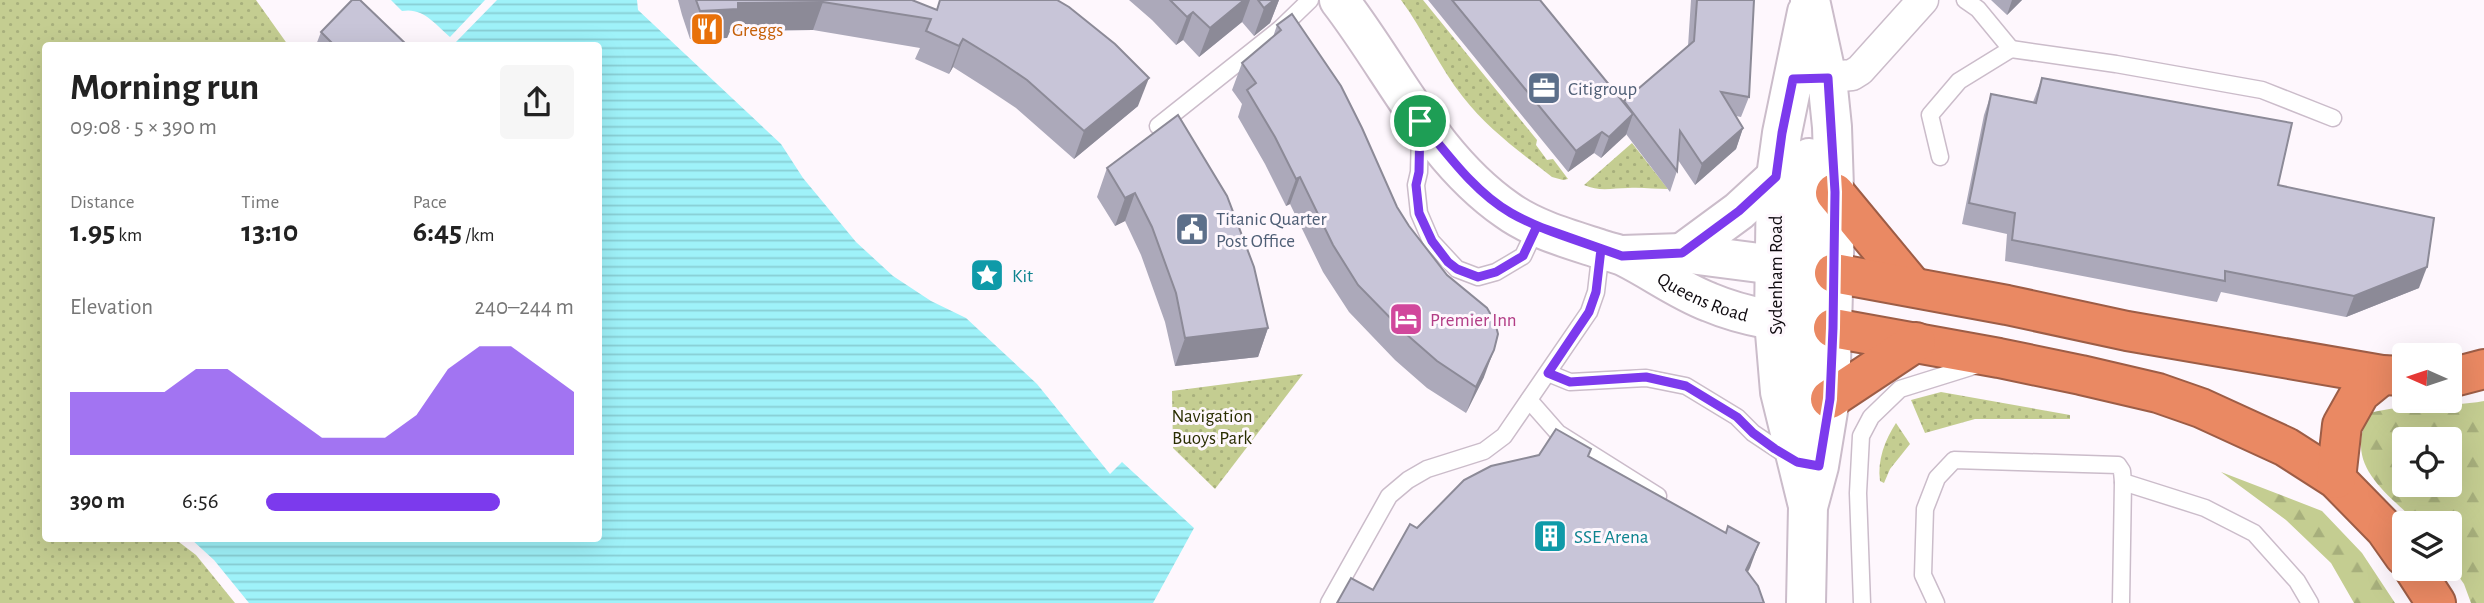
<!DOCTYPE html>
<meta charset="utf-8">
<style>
body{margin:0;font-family:"Alegreya Sans",sans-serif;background:#f6f6f6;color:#222;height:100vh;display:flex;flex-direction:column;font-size:26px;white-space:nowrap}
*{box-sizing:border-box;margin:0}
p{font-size:23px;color:#767676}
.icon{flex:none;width:38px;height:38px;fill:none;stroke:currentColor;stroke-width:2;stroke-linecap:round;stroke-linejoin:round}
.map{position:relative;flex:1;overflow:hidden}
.panel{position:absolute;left:42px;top:42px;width:560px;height:500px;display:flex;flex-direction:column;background:#fff;border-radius:7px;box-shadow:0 7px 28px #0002}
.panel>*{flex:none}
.needle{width:46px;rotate:273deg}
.fabs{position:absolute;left:2392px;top:343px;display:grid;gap:14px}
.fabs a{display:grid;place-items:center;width:70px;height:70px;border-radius:7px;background:#fff;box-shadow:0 7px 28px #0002;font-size:35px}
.pin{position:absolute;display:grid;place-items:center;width:60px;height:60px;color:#fff;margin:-30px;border:4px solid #fff;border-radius:50%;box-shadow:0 2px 7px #0007}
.round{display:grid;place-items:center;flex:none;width:74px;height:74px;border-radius:7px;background:#f6f6f6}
.head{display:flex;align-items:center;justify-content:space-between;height:119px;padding:0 28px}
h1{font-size:38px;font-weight:700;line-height:52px}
.metrics{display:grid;grid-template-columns:repeat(3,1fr);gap:10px;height:119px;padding:7px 28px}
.metrics div{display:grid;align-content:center}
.metrics b{font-size:30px;font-weight:700}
.metrics small{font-size:19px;font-weight:400}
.metrics p{font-size:19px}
.chart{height:196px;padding:14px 28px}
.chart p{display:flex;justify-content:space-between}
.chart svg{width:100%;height:126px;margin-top:7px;fill:#7c3aed;opacity:.7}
ul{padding:0 28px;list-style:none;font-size:23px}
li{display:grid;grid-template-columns:112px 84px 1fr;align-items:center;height:52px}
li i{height:18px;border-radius:9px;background:#7c3aed}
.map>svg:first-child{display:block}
.green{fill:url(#green-dots)}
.forest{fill:url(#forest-firs);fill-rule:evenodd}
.water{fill:url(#water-rules)}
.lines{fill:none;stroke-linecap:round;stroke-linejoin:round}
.lane-casing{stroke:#cbbcca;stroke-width:19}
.street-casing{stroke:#cbbcca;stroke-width:33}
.secondary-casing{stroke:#cbbcca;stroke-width:42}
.highway-casing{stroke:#9d5d46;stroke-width:42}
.lane{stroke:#fff;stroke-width:16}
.street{stroke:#fff;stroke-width:30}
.secondary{stroke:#fff;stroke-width:38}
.highway{stroke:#ea8963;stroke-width:38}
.wall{fill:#aca9ba}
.shaded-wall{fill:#8c8a97}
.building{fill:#c8c5d8;stroke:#8c8a97;stroke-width:2}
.route-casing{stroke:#fff;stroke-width:14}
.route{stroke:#7c3aed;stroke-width:9}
.labels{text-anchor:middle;stroke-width:6;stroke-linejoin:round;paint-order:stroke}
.food-label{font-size:19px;fill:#c56008;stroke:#fef7fd;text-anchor:start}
.service-label{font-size:19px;fill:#4e5e75;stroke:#fef7fd;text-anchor:start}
.culture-label{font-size:19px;fill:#0d838f;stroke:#fef7fd;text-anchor:start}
.street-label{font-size:19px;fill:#0f0a0f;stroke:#fef7fd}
.hotel-label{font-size:19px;fill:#b23c85;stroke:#fef7fd;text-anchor:start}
.park-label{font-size:19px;fill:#292d00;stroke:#fef7fd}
</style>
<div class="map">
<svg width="2484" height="603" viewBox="0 0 2484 603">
<defs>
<pattern id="green-dots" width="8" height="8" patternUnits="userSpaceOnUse" patternTransform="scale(1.75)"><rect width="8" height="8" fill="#c4cd91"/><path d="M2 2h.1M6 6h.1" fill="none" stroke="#a7af7c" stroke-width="1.8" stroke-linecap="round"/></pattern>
<pattern id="forest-firs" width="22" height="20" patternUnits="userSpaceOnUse" patternTransform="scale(1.75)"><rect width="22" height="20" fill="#c4cd91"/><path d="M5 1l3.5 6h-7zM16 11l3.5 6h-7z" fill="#a7af7c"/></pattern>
<pattern id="water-rules" width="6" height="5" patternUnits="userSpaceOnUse" patternTransform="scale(1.75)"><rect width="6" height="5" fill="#9ff2f9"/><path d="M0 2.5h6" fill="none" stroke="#88ced4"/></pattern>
</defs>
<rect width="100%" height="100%" fill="#fef7fd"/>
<g class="green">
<path d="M0,0H256L288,45L46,46V539H175L196,555L235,603H0Z"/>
<path d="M1401,0H1423L1537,140L1536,145L1547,160L1553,159L1568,179L1563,180L1552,177C1520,152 1488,129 1463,97C1439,67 1424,31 1401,0Z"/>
<path d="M1632,143L1668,189C1655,189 1641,187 1628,188C1612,188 1600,192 1584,185Z"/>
<path d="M1303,374L1215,489L1173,448L1172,391Z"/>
<path d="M1941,392L2070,415V419H1975L1925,433L1911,400Z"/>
<path d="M1896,423L1910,444L1890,469L1884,483L1880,481C1877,460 1885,440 1896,423Z"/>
</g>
<g class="forest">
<path d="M2484,401V603H2471L2464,584L2450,564V523H2417C2385,490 2342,465 2370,413C2407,403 2446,408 2484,401ZM2404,439H2450V485H2404Z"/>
<path d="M2221,472L2322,511L2362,553L2395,603H2354L2331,563L2286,520Z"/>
</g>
<g class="water">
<path d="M391,0H485L450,37C435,24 423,7 402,11Z"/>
<path d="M497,0H637L638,10L781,144L803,178L856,242L893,276L931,301L966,318L1037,384L1110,474L1122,462L1194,528L1153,603H249L214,560L191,539H598V46L458,45L455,43Z"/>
</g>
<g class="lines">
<g class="lane-casing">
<g id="lane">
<path d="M2011,49L2116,64L2262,90L2333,118"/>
<path d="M1158,126L1280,29L1310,0"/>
<path d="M1420,131L1419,172L1416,185L1419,213L1431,241L1457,269L1478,277L1496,272L1523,256L1537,226"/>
<path d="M1940,157L1930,115L1959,81L2011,49L1978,9L1965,0"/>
<path d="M1548,373L1570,382L1646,378L1686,386L1737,417L1753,433L1792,459"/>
<path d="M1529,400L1558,433L1658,496"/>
<path d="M1329,603L1389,496L1408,480L1427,469L1484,451L1504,436L1589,312L1596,292L1601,249"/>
<path d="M1862,603L1858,493L1861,436L1871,417L1900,389L1977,365"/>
<path d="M1936,603L1923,575L1925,509L1937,478L1954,460L2118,465L2122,471L2123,482L2205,508L2254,533L2297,581L2310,603"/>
<path d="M2121,603L2123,482"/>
</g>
</g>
<g class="street-casing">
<path id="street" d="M1806,79L1852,75L1860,70L1923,0"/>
</g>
<g class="secondary-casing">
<g id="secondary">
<path id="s1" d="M1339,0C1394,71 1431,157 1507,210C1533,229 1569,239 1600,249C1608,252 1617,253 1625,257C1653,271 1680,291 1709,302C1749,319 1790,323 1833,328"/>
<path d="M1807,12L1782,133L1776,177L1774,321L1780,392L1807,502"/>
<path d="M1682,253L1739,211L1776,177"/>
<path d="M1622,255L1682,253L1798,268"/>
<path d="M1774,321L1806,269L1809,158"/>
<path d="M1801,417L1804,380V325L1817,302"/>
<path d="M1806,603L1808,507L1819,466L1830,399L1835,219L1832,127L1827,78L1810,0"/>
</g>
</g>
<g class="highway-casing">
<g id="highway">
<path d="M1835,193L1912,286"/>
<path d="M1834,273L2007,305L2127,331L2382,375L2404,376"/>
<path d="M1833,328L1999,358L2081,375L2158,393L2201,408L2286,447L2336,479L2385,529L2404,556"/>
<path d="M2450,378L2484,369"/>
<path d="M1830,399L1916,342"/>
<path d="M2336,479L2342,425L2360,393L2382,375"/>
<path d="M2414,569L2436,603"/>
</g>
</g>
<use href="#lane" class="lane"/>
<use href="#street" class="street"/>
<use href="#secondary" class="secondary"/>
<use href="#highway" class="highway"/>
</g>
<g class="wall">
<path d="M678,0H912L1138,106L1074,159L1016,108L986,88L953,67L949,74L915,59L920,48L813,30L730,31L727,38L690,39L682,15Z"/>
<path d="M1129,0H1279L1270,23L1254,36L1242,22L1199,57L1183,40L1176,45L1152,20Z"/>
<path d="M1428,0H1540L1623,102L1688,46L1691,0H1754L1749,97L1741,117L1736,116L1743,128L1736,149L1695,185L1678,160L1677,171L1670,192L1626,134L1601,158L1594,153L1568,172Z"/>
<path d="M1991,0H2022L2007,15Z"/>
<path d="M1292,14L1397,207L1484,377L1466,413L1427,388L1395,360L1349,312L1323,272L1290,204L1286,206L1265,164L1238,117L1242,104L1232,90L1242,63L1273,37L1277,25Z"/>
<path d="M321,32L408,46H317L316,45Z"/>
<path d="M2042,78L2278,185L2419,288L2346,317L2221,292L2217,302L2005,261L2007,234L1962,224L1984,115L1991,94L2033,102Z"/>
<path d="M1178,115L1268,328L1258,357L1175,366L1165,322L1141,255L1125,221L1115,226L1097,197L1107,168Z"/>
</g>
<g class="shaded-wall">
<path d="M1244,0H1250L1242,22L1199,57L1210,28Z"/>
<path d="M1267,0H1279L1270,23L1254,36Z"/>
<path d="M2012,0H2022L2007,15Z"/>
<path d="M823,2L813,30L730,31L727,38L690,39L700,11L738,3Z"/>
<path d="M1193,12L1183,40L1176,45L1187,17Z"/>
<path d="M963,39L953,67L949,74L959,46Z"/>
<path d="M1149,78L1138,106L1074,159L1084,131Z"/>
<path d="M1633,114L1626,135L1601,158L1609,137Z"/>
<path d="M1743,128L1736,149L1695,185L1702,164Z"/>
<path d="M1602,132L1594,153L1568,172L1576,151Z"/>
<path d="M1300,177L1290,204L1286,206L1296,179Z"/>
<path d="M1135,193L1125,221L1115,226L1125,198Z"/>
<path d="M2427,267L2419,288L2346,317L2354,296Z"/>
<path d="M1268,328L1258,357L1175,366L1185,338Z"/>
<path d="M1494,350L1484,377L1466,413L1476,387Z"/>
<path d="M1759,543L1750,568L1736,595L1746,570Z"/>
</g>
<g class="building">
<path d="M352,0H360L408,46H335L321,32Z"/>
<path d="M696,0H912L937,10L940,0H1057L1069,7L1115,44L1149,78L1084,131L1027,80L996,59L963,39L959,46L926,31L931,19L823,2L738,3V9L700,11Z"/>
<path d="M1170,0H1244L1210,28L1193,12L1187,17Z"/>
<path d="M1258,0H1274L1264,8Z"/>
<path d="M1452,0H1540L1633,114L1609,137L1602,132L1576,151Z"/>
<path d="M1697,0H1754L1749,97L1721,92L1743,128L1702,164L1680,131L1677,171L1624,101L1694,41Z"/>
<path d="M1292,14L1341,86L1362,128L1397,207L1409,226L1447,275L1487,308L1495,322L1498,334L1494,350L1476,387L1437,361L1405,333L1358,285L1333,245L1300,177L1296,179L1275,137L1247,90L1256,83L1242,63L1281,30L1277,25Z"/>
<path d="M2042,78L2292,123L2278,185L2434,218L2427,267L2354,296L2225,271V281L2012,240L2015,213L1969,203L1991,94L2036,103Z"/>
<path d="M1178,115L1227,196L1254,267L1268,328L1185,338L1176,293L1152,227L1135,193L1125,198L1107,168Z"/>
<path d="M1556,429L1591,449L1588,456L1726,533L1728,526L1759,543L1746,570L1758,586L1764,603H1337L1351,578L1373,590L1410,524L1417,528L1464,480L1491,466L1539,455Z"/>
</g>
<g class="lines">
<g class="route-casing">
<path id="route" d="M1420,121C1446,152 1474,192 1511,213C1539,229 1570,238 1601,249L1596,292L1589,312L1548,373L1570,382L1646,377L1686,386L1737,417L1753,433L1775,449L1797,462L1819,466L1830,399L1833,328L1835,192L1828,78L1793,79L1782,133L1776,177L1739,211L1682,253L1622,256L1537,226L1523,256L1496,272L1478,277L1457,269L1448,262L1432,241L1419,213L1416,185L1419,172L1420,121"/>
</g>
<use href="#route" class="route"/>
</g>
<defs>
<g id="restaurant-square" transform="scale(1.75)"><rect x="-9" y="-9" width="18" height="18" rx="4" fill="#e8710a" stroke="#fef7fd"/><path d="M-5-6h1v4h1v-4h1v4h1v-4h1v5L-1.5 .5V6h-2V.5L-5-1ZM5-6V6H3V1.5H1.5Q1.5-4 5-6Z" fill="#fff"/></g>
<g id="office-square" transform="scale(1.75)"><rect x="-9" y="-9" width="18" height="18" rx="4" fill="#5c6f8a" stroke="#fef7fd"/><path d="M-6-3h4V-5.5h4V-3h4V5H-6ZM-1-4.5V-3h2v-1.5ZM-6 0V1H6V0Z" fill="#fff"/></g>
<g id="civic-square" transform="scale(1.75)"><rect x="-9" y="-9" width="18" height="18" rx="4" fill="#5c6f8a" stroke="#fef7fd"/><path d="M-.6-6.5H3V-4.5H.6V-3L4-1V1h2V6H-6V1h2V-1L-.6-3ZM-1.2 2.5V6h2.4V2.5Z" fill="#fff"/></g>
<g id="sight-square" transform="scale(1.75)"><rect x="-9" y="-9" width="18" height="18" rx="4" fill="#0f9aa8" stroke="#fef7fd"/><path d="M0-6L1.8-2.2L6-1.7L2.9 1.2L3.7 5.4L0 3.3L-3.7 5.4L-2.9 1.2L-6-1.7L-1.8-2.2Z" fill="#fff"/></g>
<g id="hotel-square" transform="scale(1.75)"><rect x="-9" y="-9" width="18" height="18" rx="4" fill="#d1479c" stroke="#fef7fd"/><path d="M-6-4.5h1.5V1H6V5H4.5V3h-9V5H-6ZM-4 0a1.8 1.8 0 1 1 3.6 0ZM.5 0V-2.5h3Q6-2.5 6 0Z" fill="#fff"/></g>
<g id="building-square" transform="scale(1.75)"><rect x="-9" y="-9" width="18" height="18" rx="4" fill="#0f9aa8" stroke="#fef7fd"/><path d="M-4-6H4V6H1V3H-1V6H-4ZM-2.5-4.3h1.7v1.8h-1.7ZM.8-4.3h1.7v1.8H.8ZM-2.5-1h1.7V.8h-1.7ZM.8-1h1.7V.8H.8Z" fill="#fff"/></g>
</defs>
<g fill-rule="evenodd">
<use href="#restaurant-square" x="707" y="29"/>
<use href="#office-square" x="1544" y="88"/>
<use href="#civic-square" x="1192" y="229"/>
<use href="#sight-square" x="987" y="275"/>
<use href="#hotel-square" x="1406" y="319"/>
<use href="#building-square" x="1550" y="536"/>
</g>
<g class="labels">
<g class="food-label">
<text x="732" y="36">Greggs</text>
</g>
<g class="service-label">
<text x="1568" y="95">Citigroup</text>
<text x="1216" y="225">Titanic Quarter<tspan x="1216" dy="22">Post Office</tspan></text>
</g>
<g class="culture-label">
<text x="1012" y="282">Kit</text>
<text x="1574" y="543">SSE Arena</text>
</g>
<g class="street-label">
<text transform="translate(1775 275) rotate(-90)" y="7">Sydenham Road</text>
<text dy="7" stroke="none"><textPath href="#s1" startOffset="486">Queens Road</textPath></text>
</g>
<g class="hotel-label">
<text x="1430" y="326">Premier Inn</text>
</g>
<g class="park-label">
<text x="1212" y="422">Navigation<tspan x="1212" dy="22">Buoys Park</tspan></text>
</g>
</g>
</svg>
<div class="fabs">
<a><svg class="needle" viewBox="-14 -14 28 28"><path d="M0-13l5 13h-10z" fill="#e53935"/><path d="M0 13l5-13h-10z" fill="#767676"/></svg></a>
<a><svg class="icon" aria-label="locate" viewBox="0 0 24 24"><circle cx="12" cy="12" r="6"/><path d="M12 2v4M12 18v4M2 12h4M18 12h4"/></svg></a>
<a><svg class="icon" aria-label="layers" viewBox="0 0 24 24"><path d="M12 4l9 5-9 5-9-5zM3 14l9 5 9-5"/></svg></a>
</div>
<div class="pin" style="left:1420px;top:121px;background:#1e9e55"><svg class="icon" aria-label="arrive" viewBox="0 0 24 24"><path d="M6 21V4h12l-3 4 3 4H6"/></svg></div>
<section class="panel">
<div class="head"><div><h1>Morning run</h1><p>09:08 · 5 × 390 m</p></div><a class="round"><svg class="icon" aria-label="share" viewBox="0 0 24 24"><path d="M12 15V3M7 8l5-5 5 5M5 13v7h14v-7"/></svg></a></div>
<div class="metrics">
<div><p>Distance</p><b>1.95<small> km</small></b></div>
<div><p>Time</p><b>13:10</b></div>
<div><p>Pace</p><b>6:45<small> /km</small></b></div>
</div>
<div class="chart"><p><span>Elevation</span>240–244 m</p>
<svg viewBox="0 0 160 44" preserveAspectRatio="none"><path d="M0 44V22L10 22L20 22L30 22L40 14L50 14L60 22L70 30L80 38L90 38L100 38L110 30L120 14L130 6L140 6L150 14L160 22V44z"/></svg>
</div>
<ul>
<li><b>390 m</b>6:56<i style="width:76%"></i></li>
</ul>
</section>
</div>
